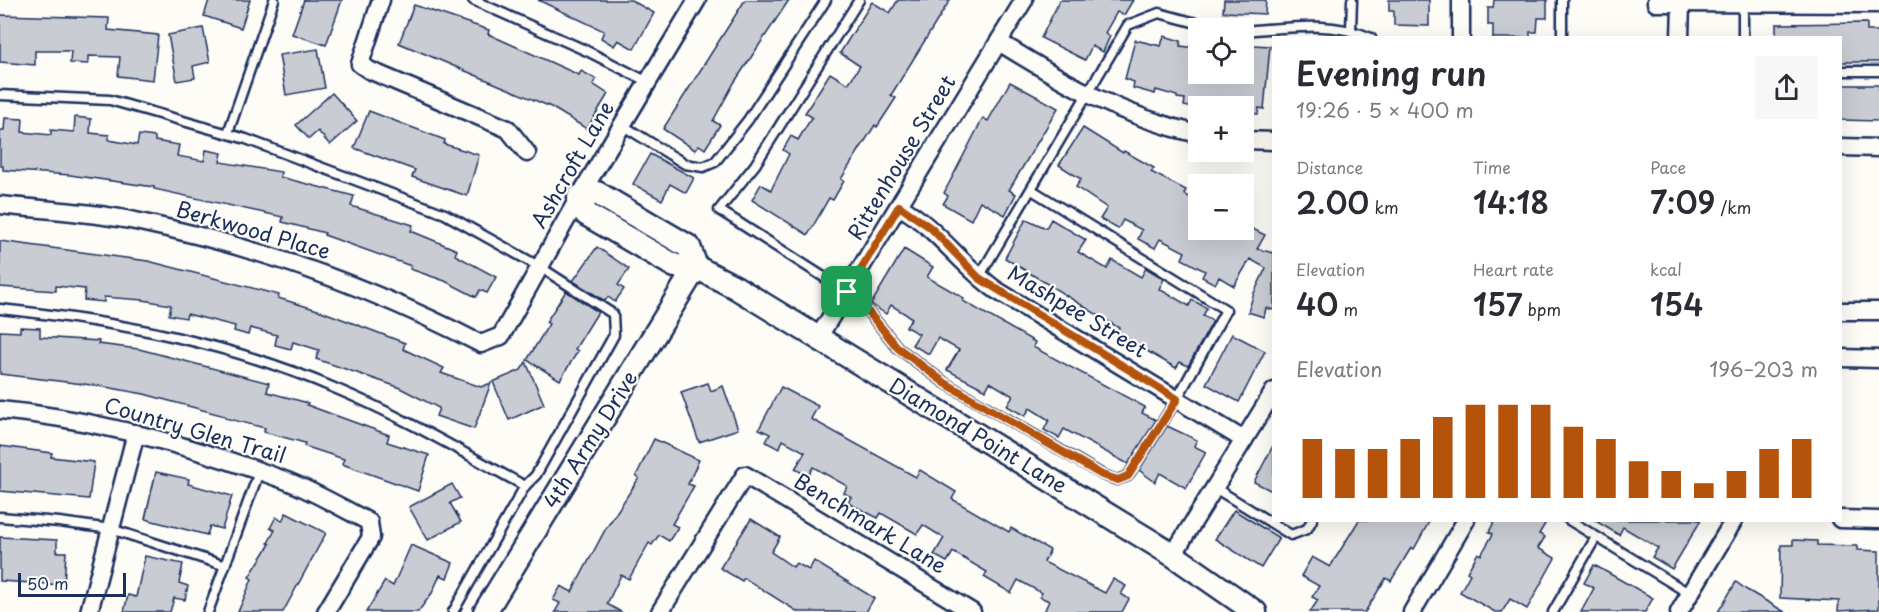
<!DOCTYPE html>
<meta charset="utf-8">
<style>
body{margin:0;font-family:"Playpen Sans",sans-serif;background:#f7f7f7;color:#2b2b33;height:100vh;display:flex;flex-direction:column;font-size:22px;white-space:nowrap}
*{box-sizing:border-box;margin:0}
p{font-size:20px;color:#7c7c81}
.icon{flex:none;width:33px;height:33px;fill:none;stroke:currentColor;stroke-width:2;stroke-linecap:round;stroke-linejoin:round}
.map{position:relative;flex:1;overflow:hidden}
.panel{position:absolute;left:1272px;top:36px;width:570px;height:486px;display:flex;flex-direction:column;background:#fff;border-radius:0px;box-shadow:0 6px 24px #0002}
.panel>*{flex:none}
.controls{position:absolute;left:1188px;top:18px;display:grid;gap:12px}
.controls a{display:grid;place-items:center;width:66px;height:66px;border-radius:0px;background:#fff;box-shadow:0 6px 24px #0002;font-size:30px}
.scale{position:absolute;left:18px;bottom:15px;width:108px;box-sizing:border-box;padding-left:6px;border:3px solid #1b2f5e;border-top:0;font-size:16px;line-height:21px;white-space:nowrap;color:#1b2f5e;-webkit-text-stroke:4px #fdfcf7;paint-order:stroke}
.pin{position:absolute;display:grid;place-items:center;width:51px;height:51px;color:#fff;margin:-26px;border-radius:12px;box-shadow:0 3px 9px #0006}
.round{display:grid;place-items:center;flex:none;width:63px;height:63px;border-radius:0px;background:#f7f7f7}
.summary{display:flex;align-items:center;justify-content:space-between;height:102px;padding:0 24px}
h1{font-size:33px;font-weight:600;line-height:45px}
.metrics{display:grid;grid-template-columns:repeat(3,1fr);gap:9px;height:102px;padding:6px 24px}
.metrics div{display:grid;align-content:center}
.metrics b{font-size:30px;font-weight:600}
.metrics small{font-size:16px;font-weight:400}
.metrics p{font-size:16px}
.chart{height:168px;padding:12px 24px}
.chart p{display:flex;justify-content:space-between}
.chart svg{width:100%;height:108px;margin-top:6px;stroke:#b45309;stroke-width:6}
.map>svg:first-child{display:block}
.building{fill:#c9ccd3;stroke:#1b2f5e;stroke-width:1.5}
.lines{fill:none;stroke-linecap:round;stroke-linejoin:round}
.lane-casing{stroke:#1b2f5e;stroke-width:13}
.street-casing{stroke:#1b2f5e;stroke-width:21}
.secondary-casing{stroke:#1b2f5e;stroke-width:27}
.lane{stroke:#fdfcf7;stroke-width:8}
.street{stroke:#fdfcf7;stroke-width:16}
.secondary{stroke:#fdfcf7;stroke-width:22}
.route-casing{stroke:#fff;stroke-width:12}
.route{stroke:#b45309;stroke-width:8}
.labels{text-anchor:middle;stroke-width:4.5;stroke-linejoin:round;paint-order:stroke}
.street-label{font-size:21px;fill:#1b2f5e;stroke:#fdfcf7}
</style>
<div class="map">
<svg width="1879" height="612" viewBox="0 0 1879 612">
<rect width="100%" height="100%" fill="#fdfcf7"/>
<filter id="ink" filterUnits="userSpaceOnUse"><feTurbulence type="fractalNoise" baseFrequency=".0167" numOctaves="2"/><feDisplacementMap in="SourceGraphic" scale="12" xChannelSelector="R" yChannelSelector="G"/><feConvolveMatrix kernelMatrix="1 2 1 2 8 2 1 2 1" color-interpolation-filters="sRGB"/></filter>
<g filter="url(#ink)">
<g class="building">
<path d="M209,0H250L241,28L204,16Z"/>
<path d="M304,0H342L326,45L292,34Z"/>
<path d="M538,0H631L654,13L634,49L618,40L614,46L601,38L604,31Z"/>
<path d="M745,0H789L734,83L713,121L720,125L705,149L699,145L695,150L663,129Z"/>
<path d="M898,0H950L891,95L896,98L877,127L875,125L841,179L844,181L833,200L829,198L808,235L752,200L761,184L771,190L789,154L783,150L791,136L798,140L812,117L805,113L830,73L848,84L860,66L840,53L872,2L890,13Z"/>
<path d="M1060,0H1133L1124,15L1117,12L1105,33L1110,36L1103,52L1092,46L1085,60L1041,38Z"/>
<path d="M1224,0H1266L1265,14L1223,12Z"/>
<path d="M1389,0H1429V26L1394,25V11H1389Z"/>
<path d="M1494,0H1547V18H1538L1537,32H1530V38H1493V25H1488V8H1493Z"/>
<path d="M414,5L489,30L488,34L579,75L581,71L596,79L593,84L608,94L587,129L551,107L399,43Z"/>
<path d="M0,15L109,18L108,30L158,35L153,80L118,76L120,57L88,56V64L70,63L71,51H35V65L0,62Z"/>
<path d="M1867,23V31H1879V62H1840V38H1776V24Z"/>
<path d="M203,28L210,62L193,66L195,78L177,81L168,35Z"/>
<path d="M1164,36L1181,41L1180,46L1198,48V74H1244V53H1252L1253,45L1270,46L1264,109L1259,108L1258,114L1244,113V106H1198V109L1184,106L1185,99L1177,98V96L1156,90L1155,94L1133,88L1134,82L1125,79L1135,40L1161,46Z"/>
<path d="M318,49L325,88L286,95L279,55Z"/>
<path d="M1010,82L1058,108L1009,190L1016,194L1005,215L980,201L971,220L943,204L948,196L944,193L983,118L988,121Z"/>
<path d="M1840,85H1879V121L1840,120Z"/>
<path d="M332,93L357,121L330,145L318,131L309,139L296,125Z"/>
<path d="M369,111L445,140L444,144L479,155L467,196L412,177L415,170L354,148Z"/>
<path d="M75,117L91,119L90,133L109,135V140L137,145L139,135L155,137V141L179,145L177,156L204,161L206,150L222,153L220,162L281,172L280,177L354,196L351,206L413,225L411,231L457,250L455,255L496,277L487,293L480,290L476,297L445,281L410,269L411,266L324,235L325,233L282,222L283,217L154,189V187L70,175L3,170V166H0V130H4L5,118L23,119L22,132L51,135V130L74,132Z"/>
<path d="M1083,128L1123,153L1124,151L1154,168L1151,172L1186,190L1184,194L1198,202V230H1244L1245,225L1265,235L1257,249L1274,253V310L1266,308L1264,317L1248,312L1254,293L1266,268L1250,259L1234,286L1219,277L1215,284L1202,277L1205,271L1182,259L1185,252L1160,239L1155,248L1138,239L1142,230L1123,220L1118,229L1100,219L1107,208L1076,187L1081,179L1059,165Z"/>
<path d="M650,154L694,178L686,193L670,184L662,200L633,184Z"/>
<path d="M1026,219L1046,228L1051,219L1086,240L1078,252L1107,269L1112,260L1141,277L1146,268L1164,279L1159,289L1189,306L1192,300L1207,308L1203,316L1213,321L1188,366L1180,362L1176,368L1147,351L1117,332L1119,328L1005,258Z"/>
<path d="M0,241L148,261L279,295L278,298L321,311L405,343L403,349L444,368L441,373L481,387L491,383L474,429L436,416L439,408L398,387L316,359L319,350L293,342L291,349L275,345L277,335L250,328L248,335L234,331L235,326L187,314L186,318L169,315L171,305L143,300L104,297V302L84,300L85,289L56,286V291L0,287Z"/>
<path d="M597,247L629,269L618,285L624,289L615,302L608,297L605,301L573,281Z"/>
<path d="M904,249L933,267L927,277L964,298L963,301L1035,342L1033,347L1145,407L1142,413L1156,420L1128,464L1064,429L1059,438L1044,430L1049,420L1030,408L1025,416L1007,406L1013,396L990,382L986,390L947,370L959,350L938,338L929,354L912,345L919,334L906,327L912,318L891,305L886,314L871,304Z"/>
<path d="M566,291L598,312L575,349L578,351L560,380L527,360L549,324L546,322Z"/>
<path d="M20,327L40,328V337L99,341L98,344L139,349L269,383L267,392L308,403L307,405L389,435L387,442L429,455L418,491L342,464L344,459L304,446L305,443L264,432L265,428L225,418V416L144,394L100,386L0,374V331L20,332Z"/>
<path d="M1232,334L1265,351L1239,402L1206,384Z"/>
<path d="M526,362L544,404L509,420L493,382L521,370Z"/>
<path d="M708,383L711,391L723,386L738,429L699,442L681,392Z"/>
<path d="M781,387L818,406L811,419L916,477L920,470L956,492L952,499L1009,532L1011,528L1050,550L1044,562L1105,593L1113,579L1126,586L1121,594L1129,599L1122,612H1044L1049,601L1040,597L1042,593L1018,580L1011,593L984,577L987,572L953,552L947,562L934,555L944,538L923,525L917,534L881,513L878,518L848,503L851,497L844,493L847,486L813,467L808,476L795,469L805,452L783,440L779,449L766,442L770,434L759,429Z"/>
<path d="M1167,426L1197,440L1194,446L1206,452L1186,488L1160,473L1155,482L1139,470Z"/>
<path d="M654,439L699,460L688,484L694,486L672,524L678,527L669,541L659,535L652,545L649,543L629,579L621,575L607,604L621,612H555L560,603L553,600L561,586L572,592L605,530L639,478L636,476Z"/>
<path d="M1274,444V492L1254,482Z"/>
<path d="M0,446L52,453L51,457L94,462L89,499L0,491Z"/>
<path d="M156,472L189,479L188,484L232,496L222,529L210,526L207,535L145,519Z"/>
<path d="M452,484L460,498L450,503L461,522L428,540L409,507Z"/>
<path d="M1234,510L1279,538L1261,568L1215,539Z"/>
<path d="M286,513L326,533L283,612H238L252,579L249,577L270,544L268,543L275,530L270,528L276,517L282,521Z"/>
<path d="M751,519L780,537L771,552L793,567L796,563L809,570L814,561L874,598L866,612H798L744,578L742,581L720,568Z"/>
<path d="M1359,520H1430L1414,549L1411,548L1391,581L1386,578L1365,612H1310L1318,600L1312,597L1319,586L1301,576L1312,557L1330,567Z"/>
<path d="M1495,520H1539L1545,524L1539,534L1545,537L1538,548L1555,558L1527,609L1510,599L1502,612H1495L1460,592L1470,574L1467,572L1478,553L1481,555L1493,534L1489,532Z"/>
<path d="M1594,520H1701L1672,569L1652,557L1658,548L1623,527L1619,535Z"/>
<path d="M0,537L57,540V552H66L64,585L0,581Z"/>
<path d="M1793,540L1817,541V545L1857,546V550L1879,551V609L1838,611L1839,601L1780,598L1781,545H1793Z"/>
<path d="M411,545L453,563L447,578L440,575L432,593L418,612H366L385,581L393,586Z"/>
<path d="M145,556L183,564L179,583L188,586L185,600L174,598L170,612H124L128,595L136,597Z"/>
<path d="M1594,565L1653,598L1645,612H1581L1594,588L1584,583Z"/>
<path d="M1736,582L1747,590L1785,612H1718Z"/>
</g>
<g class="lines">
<g class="lane-casing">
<g id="lane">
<path d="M473,0L587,51L648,82"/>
<path d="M859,0L755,165L719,210L847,292L870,314L898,348L945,383L1103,475L1117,480L1128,476L1177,399L1226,310L1032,190"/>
<path d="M1562,0V38"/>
<path d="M1351,29L1352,0"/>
<path d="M1244,31C1286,28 1331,20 1371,38"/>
<path d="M1743,38V3"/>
<path d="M1840,71H1879"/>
<path d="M0,95L110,100L246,139L445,214L540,267L613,314L614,335L536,475L525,486C464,453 403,417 339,390C231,343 116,321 0,309"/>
<path d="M622,125L685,164L703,167L715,162L748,120L826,0"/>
<path d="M228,133L274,0"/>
<path d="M979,277L1128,25L1159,13L1215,28"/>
<path d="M1215,488L1291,535L1307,529L1312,520"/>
<path d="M0,517L59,522L111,529L223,565"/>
<path d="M1569,520L1690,594"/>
<path d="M208,612L259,472"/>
<path d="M453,612L525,486"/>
<path d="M1553,612L1596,537"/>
</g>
</g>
<g class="street-casing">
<g id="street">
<path d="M381,0L360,64L369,70L508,129L527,153"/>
<path d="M1656,0V3L1879,4"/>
<path d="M1461,38V0"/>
<path d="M1680,38L1681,3"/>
<path d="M999,42C1065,83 1122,117 1198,134"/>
<path d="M1244,140L1274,141"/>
<path d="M1840,147L1879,148"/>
<path d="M0,205C46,210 94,212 140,222C259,247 373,288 481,344L501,336L579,197L697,0"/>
<path d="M899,206C937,228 961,265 996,290L1244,440"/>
<path d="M1840,311H1879"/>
<path d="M818,338L1024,0"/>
<path d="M1840,358L1879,359"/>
<path d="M0,410C98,419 195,447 287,481C315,492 342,508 369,522L371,537L326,612"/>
<path d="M1840,519L1879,520"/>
<path d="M1173,555L1274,391"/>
<path d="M89,612L136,433"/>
<path d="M660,612L745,475L972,612"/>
<path d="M1412,612L1466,520"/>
<path d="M1679,612L1734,520"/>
</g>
</g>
<g class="secondary-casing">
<g id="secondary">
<path d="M696,267L689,247L597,193L579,197L586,214L675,266L696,267L735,287L1173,555L1255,612"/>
<path d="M485,612L696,267"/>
</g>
</g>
<use href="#lane" class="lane"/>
<use href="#street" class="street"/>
<use href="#secondary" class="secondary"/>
</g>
</g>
<g class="lines" filter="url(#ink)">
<g class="route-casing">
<path id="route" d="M899,206L931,228L979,278L1177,399L1128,476L1118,480L1102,475L945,383L898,348L870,314L847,292Z"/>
</g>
<use href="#route" class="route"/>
</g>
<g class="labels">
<g class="street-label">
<text transform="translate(902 158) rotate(-59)" y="7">Rittenhouse Street</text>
<text transform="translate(573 165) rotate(-60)" y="7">Ashcroft Lane</text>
<text transform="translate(253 231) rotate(16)" y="7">Berkwood Place</text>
<text transform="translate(1077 312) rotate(31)" y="7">Mashpee Street</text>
<text transform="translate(195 431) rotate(16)" y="7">Country Glen Trail</text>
<text transform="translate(978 436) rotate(31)" y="7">Diamond Point Lane</text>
<text transform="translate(591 440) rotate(-58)" y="7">4th Army Drive</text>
<text transform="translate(870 524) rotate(31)" y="7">Benchmark Lane</text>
</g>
</g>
</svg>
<div class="controls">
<a><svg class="icon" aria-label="locate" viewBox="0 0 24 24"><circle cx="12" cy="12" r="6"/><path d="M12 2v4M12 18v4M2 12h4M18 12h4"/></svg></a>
<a>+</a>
<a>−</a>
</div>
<div class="scale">50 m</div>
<div class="pin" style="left:847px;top:292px;background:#1e9e55"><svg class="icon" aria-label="arrive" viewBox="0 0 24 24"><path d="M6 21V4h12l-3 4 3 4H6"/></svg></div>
<section class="panel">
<div class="summary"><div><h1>Evening run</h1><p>19:26 · 5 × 400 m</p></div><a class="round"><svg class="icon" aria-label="share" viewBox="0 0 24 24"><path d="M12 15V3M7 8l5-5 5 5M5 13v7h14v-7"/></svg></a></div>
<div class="metrics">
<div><p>Distance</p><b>2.00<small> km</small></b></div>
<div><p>Time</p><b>14:18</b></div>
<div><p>Pace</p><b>7:09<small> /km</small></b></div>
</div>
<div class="metrics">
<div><p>Elevation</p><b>40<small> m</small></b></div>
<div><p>Heart rate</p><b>157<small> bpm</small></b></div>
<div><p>kcal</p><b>154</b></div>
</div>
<div class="chart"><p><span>Elevation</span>196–203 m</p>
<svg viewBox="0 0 160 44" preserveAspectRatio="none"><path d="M5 44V20M15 44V24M25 44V24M35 44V20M45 44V11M55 44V6M65 44V6M75 44V6M85 44V15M95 44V20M105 44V29M115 44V33M125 44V38M135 44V33M145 44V24M155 44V20"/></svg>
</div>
</section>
</div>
